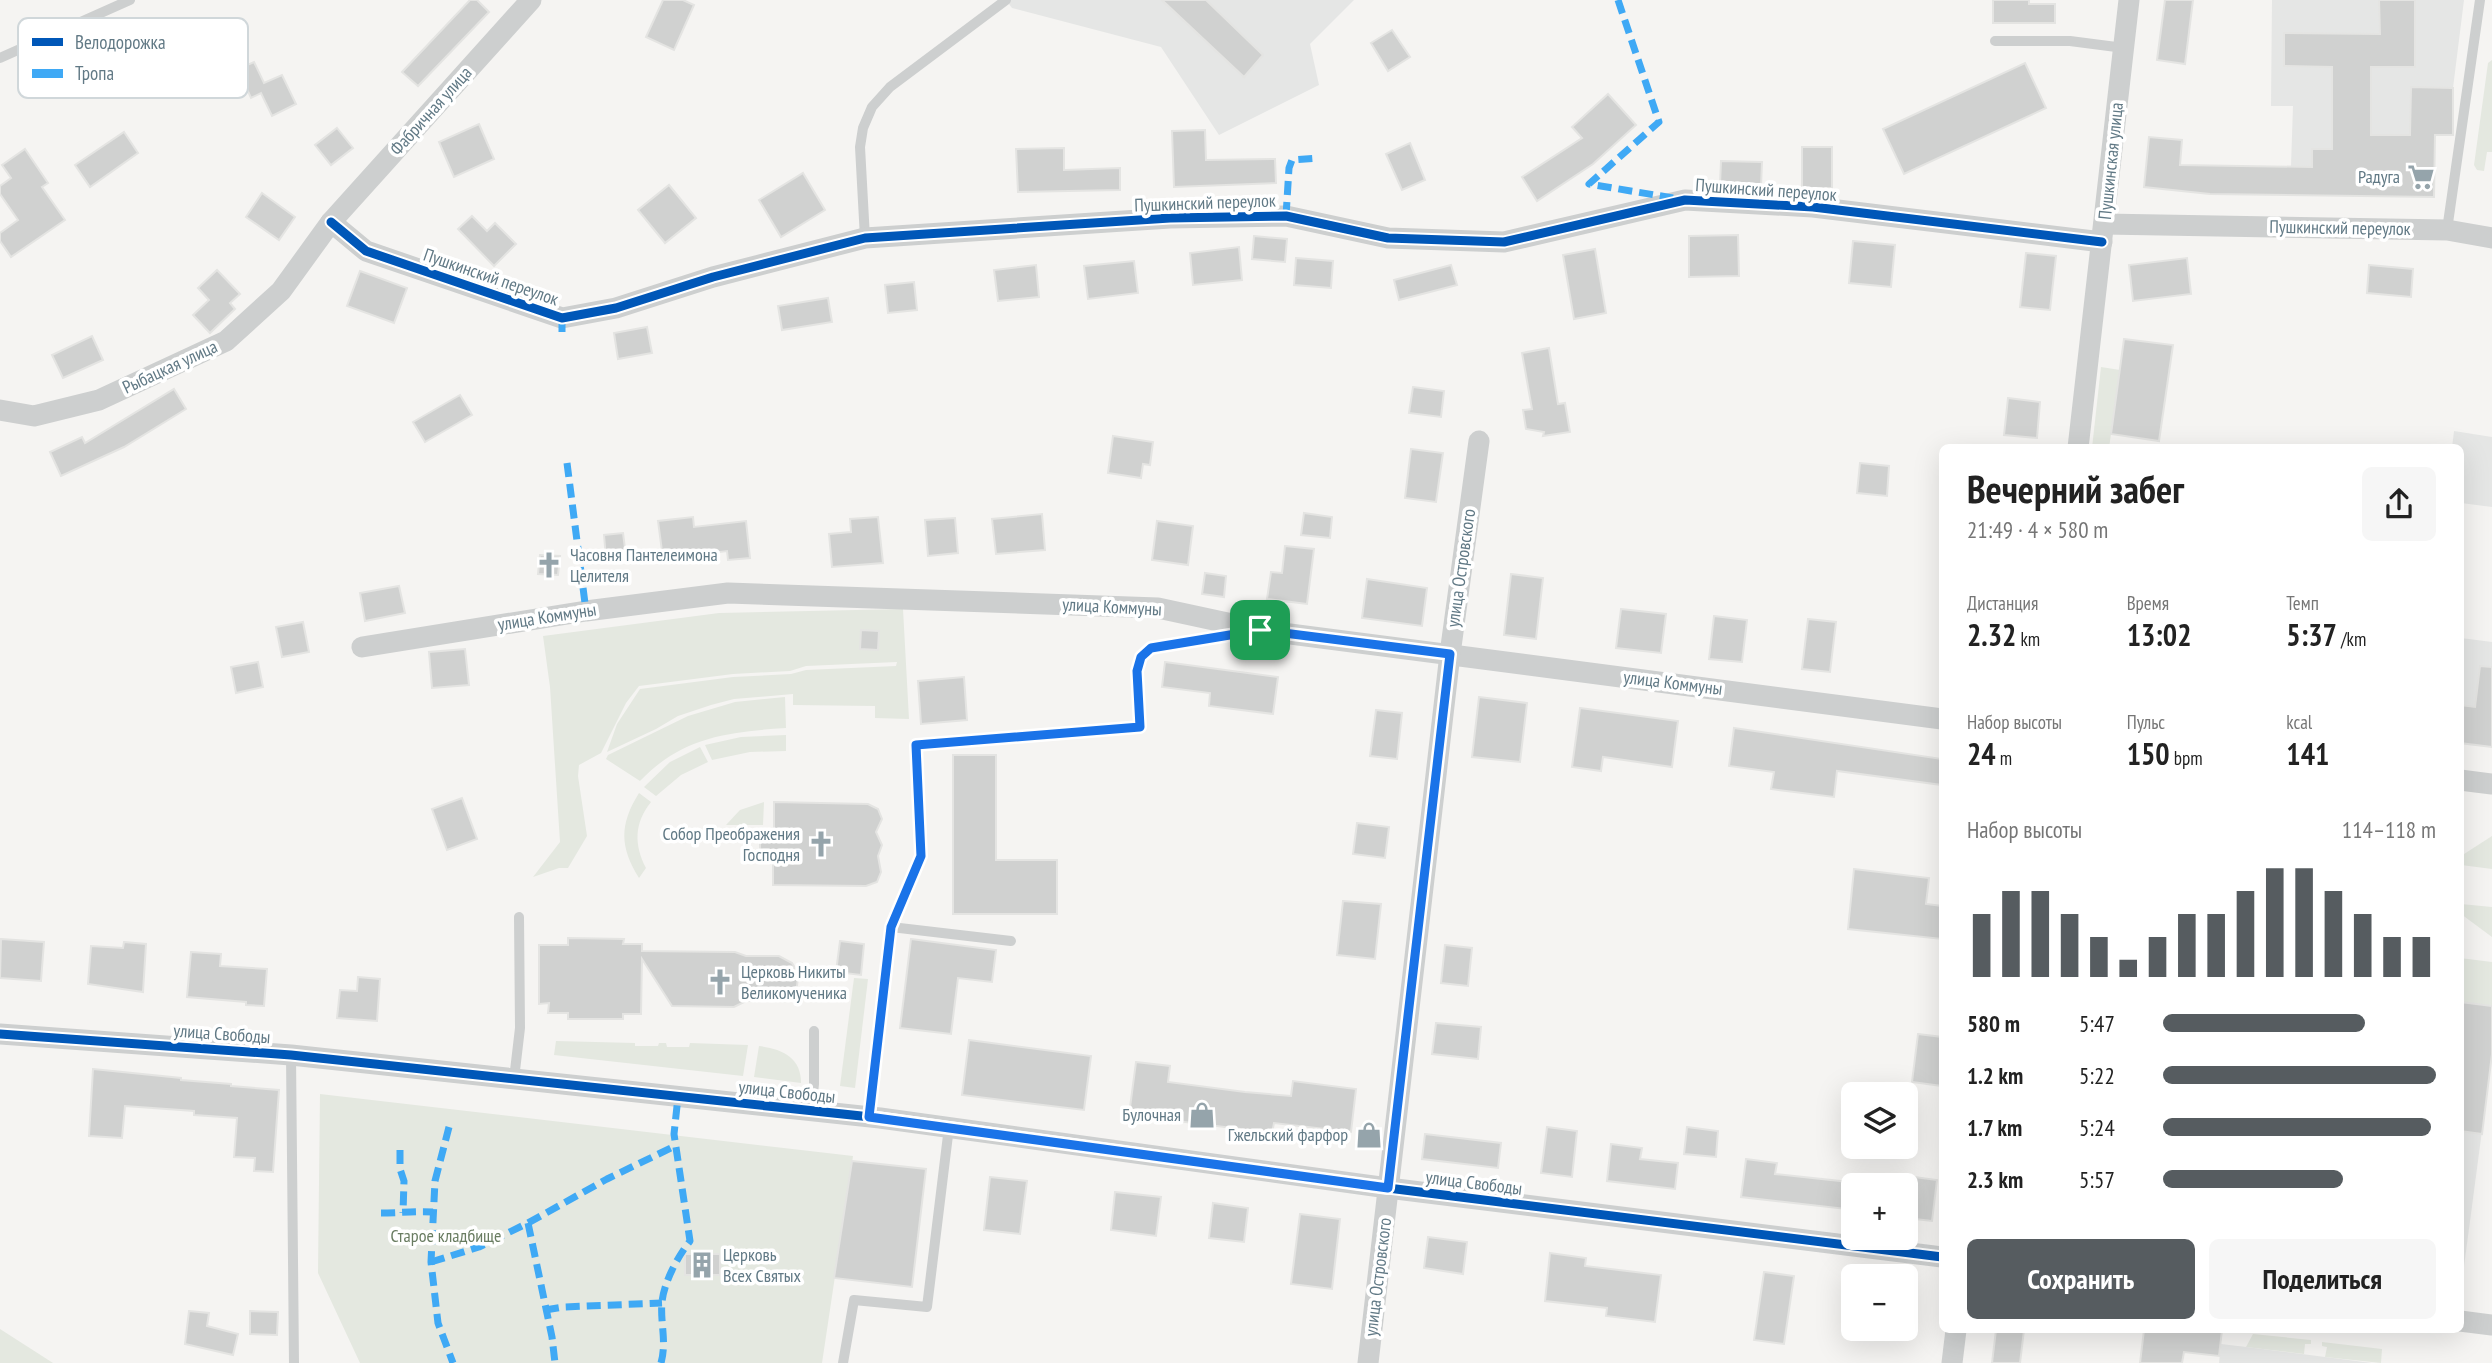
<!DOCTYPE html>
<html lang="ru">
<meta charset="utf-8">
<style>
body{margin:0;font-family:"PT Sans Narrow",sans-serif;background:#f6f6f6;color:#222;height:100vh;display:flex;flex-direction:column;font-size:26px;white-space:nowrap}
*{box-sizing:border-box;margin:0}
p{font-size:23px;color:#767676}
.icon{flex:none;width:38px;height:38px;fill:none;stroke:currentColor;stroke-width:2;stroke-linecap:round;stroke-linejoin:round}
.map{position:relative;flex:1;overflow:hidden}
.side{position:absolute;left:1939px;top:444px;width:525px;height:889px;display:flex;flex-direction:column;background:#fff;border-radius:10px;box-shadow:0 7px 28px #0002}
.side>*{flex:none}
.buttons{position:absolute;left:1841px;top:1082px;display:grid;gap:14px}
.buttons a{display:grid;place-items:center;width:77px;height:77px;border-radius:10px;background:#fff;box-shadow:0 7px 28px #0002;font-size:35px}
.pin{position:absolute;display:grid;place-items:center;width:60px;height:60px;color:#fff;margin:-30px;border-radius:14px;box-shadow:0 4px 10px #0006}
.round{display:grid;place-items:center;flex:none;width:74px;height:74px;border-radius:10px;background:#f6f6f6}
.overview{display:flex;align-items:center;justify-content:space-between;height:119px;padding:0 28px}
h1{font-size:38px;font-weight:600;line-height:52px}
.metrics{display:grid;grid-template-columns:repeat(3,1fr);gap:10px;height:119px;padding:7px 28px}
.metrics div{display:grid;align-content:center}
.metrics b{font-size:30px;font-weight:600}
.metrics small{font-size:19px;font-weight:400}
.metrics p{font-size:19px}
.chart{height:196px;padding:14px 28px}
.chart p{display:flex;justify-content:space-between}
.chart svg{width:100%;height:126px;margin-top:7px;stroke:#565c60;stroke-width:6}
.cta{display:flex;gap:14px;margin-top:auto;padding:14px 28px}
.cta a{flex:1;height:80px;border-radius:10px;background:#565c60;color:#fff;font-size:28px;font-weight:600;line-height:80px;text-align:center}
.cta a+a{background:#f6f6f6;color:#222}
ul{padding:0 28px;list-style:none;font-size:23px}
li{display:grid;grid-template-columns:112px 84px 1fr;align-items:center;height:52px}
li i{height:18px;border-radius:9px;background:#565c60}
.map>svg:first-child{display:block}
.built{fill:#e5e6e5}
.green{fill:#e4e8e0}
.building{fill:#d0d1d0;stroke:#e4e4e2;stroke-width:2}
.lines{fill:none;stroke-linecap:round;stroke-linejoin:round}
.lane{stroke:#cdcfcf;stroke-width:10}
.street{stroke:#cdcfcf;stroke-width:21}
.quiet{stroke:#3fa9f5;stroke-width:7;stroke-dasharray:14 7;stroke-linecap:butt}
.cycleway-casing{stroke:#fff;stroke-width:13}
.cycleway{stroke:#0057b8;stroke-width:9}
.route-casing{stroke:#fff;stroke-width:14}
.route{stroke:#1a73e8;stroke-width:9}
.labels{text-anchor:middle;stroke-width:7;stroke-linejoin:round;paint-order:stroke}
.street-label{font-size:18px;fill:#617985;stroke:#fff}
.poi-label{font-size:18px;fill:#617985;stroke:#fff;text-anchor:end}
.park-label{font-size:18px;fill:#697c61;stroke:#fff}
.key{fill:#fff;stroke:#d0d7da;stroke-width:2}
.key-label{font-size:19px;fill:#617985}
</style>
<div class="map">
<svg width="2492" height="1363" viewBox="0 0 2492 1363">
<rect width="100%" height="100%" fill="#f5f4f2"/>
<g class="built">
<path d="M1006,0H1354L1310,44L1319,85L1219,135L1161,47L1012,8Z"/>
<path d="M2272,0H2464L2453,88V135L2435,136L2434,197L2210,194V166H2291L2293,106H2271Z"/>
<path d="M2454,431L2492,437V507L2461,503L2460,448H2452Z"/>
<path d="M2461,638L2492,642V747L2461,743Z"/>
<path d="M2461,1089L2487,1093L2461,1289Z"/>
<path d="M2221,1344L2246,1347L2372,1363H2219Z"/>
</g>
<g class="green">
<path d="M2492,60V152H2487L2484,171L2477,170L2474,165L2488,63Z"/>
<path d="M2101,367L2120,370L2109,448H2092Z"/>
<path d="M903,609L909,719L875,718V706L793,705V694L734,699L711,705L678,716L656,729L607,752L617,724L640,689L733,677L791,674L806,670L896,666L897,662L806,666L790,671L733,674L639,686L626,703L601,753L579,765L578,776L587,836L568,868H559L533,877L560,842L550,687L543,636L719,613Z"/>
<path d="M785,697L786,728C727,732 682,737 640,781L606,759L608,755L688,716L735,702Z"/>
<path d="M786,735V751L750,752L712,760L705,745L741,737Z"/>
<path d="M700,747L708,762L681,775L656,796L644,787L670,762Z"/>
<path d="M639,793L651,802C634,823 634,845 646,868L639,878C620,847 619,825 639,793Z"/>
<path d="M764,802L763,825H726L740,810Z"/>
<path d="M2492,836V869L2461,865V856Z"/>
<path d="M2461,904L2492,907V937L2461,914Z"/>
<path d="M2460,958L2492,962V1006L2461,1002Z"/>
<path d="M854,978L868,979L855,1088L840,1086Z"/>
<path d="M556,1041L635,1043V1046H658L659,1043H666L667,1047H689L690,1043L748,1045L743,1076L554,1055Z"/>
<path d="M759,1046C782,1049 801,1057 801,1083L754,1077Z"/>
<path d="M320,1094L853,1156L822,1363H360L318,1273Z"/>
<path d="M0,1329L53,1363H0Z"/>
<path d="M2253,1334L2311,1340V1344H2305L2304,1354L2246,1347Z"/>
<path d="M2322,1342L2382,1349L2381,1363L2325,1357L2327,1347L2322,1346Z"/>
</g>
<g class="building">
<path d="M470,0H477L489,12L418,86L402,72Z"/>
<path d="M663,0H683L694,5L674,50L646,37Z"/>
<path d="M1162,0H1206L1263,55L1244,77Z"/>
<path d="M1993,0H2029V4H2055V23H1993Z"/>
<path d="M2165,0H2193L2185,64L2157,60Z"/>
<path d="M2379,0H2415V67H2371V135H2410L2411,87L2453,88V135H2435L2434,197L2210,194L2144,187L2149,137L2182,140L2180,165L2312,167V149H2332V67L2284,66V33L2380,34Z"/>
<path d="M1392,30L1410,57L1388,71L1371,43Z"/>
<path d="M254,62L264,83L282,75L296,104L272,116L261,93L251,98L238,69Z"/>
<path d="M2025,63L2046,108L1904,174L1883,129Z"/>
<path d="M1608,94L1636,125L1593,164L1537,201L1522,177L1582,138L1572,127Z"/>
<path d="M479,124L494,159L454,177L439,142Z"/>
<path d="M337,128L353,148L331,165L315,145Z"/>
<path d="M1205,130L1206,160L1275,159L1276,183L1174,187L1172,131Z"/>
<path d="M124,132L138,153L90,187L75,165Z"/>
<path d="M1410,143L1425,180L1402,190L1386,154Z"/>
<rect x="1802" y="147" width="30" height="41"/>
<path d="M1064,148V170L1120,168V190L1018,192L1016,149Z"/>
<path d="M25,149L48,183L42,187L65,220L11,257L0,241V233L18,220L0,194V186L11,178L2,165Z"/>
<path d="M1721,161L1762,162L1761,187L1720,185Z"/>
<path d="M803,173L825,210L781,237L759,200Z"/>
<path d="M669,185L696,218L665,243L638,210Z"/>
<path d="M262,193L295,217L279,240L246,217Z"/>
<path d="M472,216L487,231L495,223L516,244L494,266L458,229Z"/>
<path d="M1738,235L1739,276L1689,277V236Z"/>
<path d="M1254,236L1287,239L1285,262L1252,259Z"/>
<path d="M1853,241L1895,245L1891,287L1849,283Z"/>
<path d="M1239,247L1242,280L1193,285L1190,253Z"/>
<path d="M1595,249L1606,313L1574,319L1563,255Z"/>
<path d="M2026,253L2056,256L2050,310L2020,307Z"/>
<path d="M1296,258L1333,261L1331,288L1294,285Z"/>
<path d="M2187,258L2191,294L2133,301L2129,265Z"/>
<path d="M1134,261L1138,293L1088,299L1084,266Z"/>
<path d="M1036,265L1039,297L998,301L994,270Z"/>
<path d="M1451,265L1457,285L1399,300L1394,280Z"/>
<path d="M2369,265L2413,269L2411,297L2367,293Z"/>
<path d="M217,270L240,294L230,303L235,309L210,333L193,315L209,300L198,288Z"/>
<path d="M360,271L407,288L394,323L347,306Z"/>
<path d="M914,282L917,310L888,313L885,285Z"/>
<path d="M828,298L832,322L782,330L778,306Z"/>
<path d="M647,327L652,353L618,359L614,333Z"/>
<path d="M92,336L103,360L63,378L52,355Z"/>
<path d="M2124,339L2173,345L2159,441L2111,434Z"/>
<path d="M1549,348L1558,404L1565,403L1570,432L1543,436L1544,432L1526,429L1523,410L1532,409L1522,353Z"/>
<path d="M1413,387L1444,391L1441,417L1409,413Z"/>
<path d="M174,389L186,409L124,447L61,476L50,452L82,437L85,443Z"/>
<path d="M460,395L472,415L425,442L413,422Z"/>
<path d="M2008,398L2040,402L2037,438L2004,435Z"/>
<path d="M1113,436L1153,442L1150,465L1143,464L1141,478L1108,473Z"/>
<path d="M1411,449L1443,453L1436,502L1405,498Z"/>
<path d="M1860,463L1889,466L1887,496L1857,493Z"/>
<path d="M1304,513L1332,517L1330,538L1301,535Z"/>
<path d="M1042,514L1045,550L996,554L992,519Z"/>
<path d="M693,517L694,527L746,521L750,558L728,560L727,551L663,559L658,521Z"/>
<path d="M878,517L883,563L832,567L829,534L851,532L850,519Z"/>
<path d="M955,518L958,553L928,556L925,520Z"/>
<path d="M1157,521L1193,526L1188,565L1152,560Z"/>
<path d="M623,533L626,556L606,558L604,535Z"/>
<path d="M1285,546L1314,549L1307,604L1267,599L1271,572L1282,573Z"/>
<path d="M540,555L560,556L558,575L538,574Z"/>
<path d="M1205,573L1226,576L1224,597L1202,594Z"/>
<path d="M1511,574L1543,578L1536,639L1504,635Z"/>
<path d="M1367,579L1427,588L1422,626L1362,618Z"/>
<path d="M399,586L405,613L365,621L360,593Z"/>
<path d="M1621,609L1666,614L1661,653L1616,648Z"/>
<path d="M1714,616L1747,620L1742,662L1709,659Z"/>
<path d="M1808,619L1836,622L1830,672L1802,669Z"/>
<path d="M303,622L309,652L282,657L276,627Z"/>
<path d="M861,630L879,631L878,650L860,649Z"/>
<path d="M465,649L469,685L432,688L429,652Z"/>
<path d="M258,662L263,687L236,693L231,667Z"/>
<path d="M1165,662L1278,677L1273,714L1209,706L1210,693L1162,687Z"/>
<path d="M2480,666L2492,667V747L2460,743V705L2475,707Z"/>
<path d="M964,677L967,720L921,724L918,681Z"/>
<path d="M1479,697L1527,703L1520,762L1472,757Z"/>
<path d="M1580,708L1678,721L1672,767L1603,757L1601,771L1572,767Z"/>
<path d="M1376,710L1402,713L1397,759L1370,756Z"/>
<path d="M1734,728L1942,759V785L1837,771L1834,797L1771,789L1774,772L1729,766Z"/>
<path d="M953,755H996V860H1057V914H953Z"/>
<path d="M462,798L477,839L447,850L432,809Z"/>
<path d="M774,802L868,804L878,809L882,819L876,832L882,845L878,856L881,872L877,882L866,886L773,885V856H760V843L761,829H774Z"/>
<path d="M1357,823L1389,827L1385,858L1353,854Z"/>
<path d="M1854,869L1929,878L1926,904L1942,906V939L1848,929Z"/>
<path d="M1343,901L1381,904L1375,959L1337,955Z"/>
<path d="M568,938L624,939L623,944H642V951L735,952L746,956H779L792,963L796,970L798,977L797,986L793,993L781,1001H746L734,1007L672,1006L642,959L641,1014H623V1019H568V1013H548L549,1003L539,1004V945H568Z"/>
<path d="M1,939L44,942L41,981L0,978Z"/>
<path d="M911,939L996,950L992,982L958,978L951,1034L900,1028Z"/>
<path d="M840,941L864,944L861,975L836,972Z"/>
<path d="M124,942L146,944L143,992L88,984L91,946L123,948Z"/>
<path d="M1445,945L1472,948L1468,986L1441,983Z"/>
<path d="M191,952L221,954L220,966L267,969L264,1006L246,1005V1002L187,997Z"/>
<path d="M358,977L380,979L377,1021L337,1018L340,990L357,991Z"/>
<path d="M2460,1002L2492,1006V1054L2482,1134L2460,1131Z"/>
<path d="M1436,1023L1481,1027L1478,1059L1432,1054Z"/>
<path d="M1918,1034L1942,1037V1086L1912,1082Z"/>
<path d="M969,1040L1091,1056L1084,1110L962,1095Z"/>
<path d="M1136,1062L1170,1066L1168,1082L1245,1092L1291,1096L1293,1081L1356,1089L1351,1132L1274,1123L1272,1133L1129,1115Z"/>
<path d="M93,1069L181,1078V1080L231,1084V1086L279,1090L273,1172L254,1171L255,1158L234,1157L237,1118L194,1115V1111L125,1106L122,1138L89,1136Z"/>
<path d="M1547,1127L1577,1131L1572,1177L1541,1173Z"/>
<path d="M1687,1127L1718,1131L1716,1157L1684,1154Z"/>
<path d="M1425,1134L1501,1143L1498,1168L1422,1159Z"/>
<path d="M1611,1144L1642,1148L1640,1159L1678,1163L1675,1189L1607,1181Z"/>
<path d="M1746,1159L1777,1163L1775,1174L1849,1182L1846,1209L1741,1197Z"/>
<path d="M852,1161L926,1169L912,1287L834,1278Z"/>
<path d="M1907,1176L1937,1180L1932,1221L1906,1218Z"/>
<path d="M990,1177L1027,1181L1020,1234L984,1230Z"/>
<path d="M1115,1192L1161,1197L1156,1236L1111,1230Z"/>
<path d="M1213,1203L1248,1208L1244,1242L1209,1238Z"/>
<path d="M1300,1214L1340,1219L1332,1289L1291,1284Z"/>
<path d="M1428,1237L1467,1242L1463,1274L1424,1268Z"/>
<path d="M1550,1253L1586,1258L1585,1266L1661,1275L1655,1322L1606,1316L1607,1308L1545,1301Z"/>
<rect x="685" y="1254" width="35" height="21"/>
<path d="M1764,1272L1794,1276L1784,1344L1754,1340Z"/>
<path d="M189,1311L209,1313L207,1326L238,1334L233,1355L185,1344Z"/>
<path d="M250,1311L278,1312L277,1335L250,1334Z"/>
<path d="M1996,1330H2024L2020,1363H1992Z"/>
<path d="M2144,1330H2222L2219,1356L2184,1352L2182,1363H2140Z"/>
</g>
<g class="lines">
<g class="lane">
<path d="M1995,41H2070L2124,48"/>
<path d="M0,58L130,0"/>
<path d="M2447,230L2480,0"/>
<path d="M865,238L860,147L863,128L872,107L890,87L1006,0"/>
<path d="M891,927L1011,941"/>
<path d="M291,1055L294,1363"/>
<path d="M514,1079L520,1028L519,917"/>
<path d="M811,1111L814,1084V1031"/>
<path d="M869,1117L891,927L921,856L916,745L1140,727L1137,671L1141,657L1151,648L1243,633"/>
<path d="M843,1363L854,1300L927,1307L949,1127"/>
</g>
<g class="street">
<path d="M331,222L366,251L562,318L616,308L713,277L865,238L1170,218L1286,216L1388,238L1504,242L1685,200L1813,207L2102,242"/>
<path d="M2104,224L2447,230L2492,238"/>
<path d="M0,410L34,416L99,400L226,341L281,291L331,222L531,0"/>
<path d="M2078,448L2129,0"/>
<path d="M362,647L586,611L728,593L1158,608L1260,630L1942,719"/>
<path d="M2460,780L2492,784"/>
<path d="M0,1034L291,1055L880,1118L1388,1188L1942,1257"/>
<path d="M2460,1321L2492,1325"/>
<path d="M1368,1363L1450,654L1479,441"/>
<path d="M1952,1363L1956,1330"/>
</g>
<g class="quiet">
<path d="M1618,0L1659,122L1589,184L1673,198"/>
<path d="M1286,216L1289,168L1292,160L1318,158"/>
<path d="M562,318V336"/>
<path d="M567,463L586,611"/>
<path d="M449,1127L435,1181L431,1262L438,1323L453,1363"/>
<path d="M400,1150V1169L404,1181L403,1213"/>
<path d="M381,1213C399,1213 415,1211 433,1212"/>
<path d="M528,1223L552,1337L555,1363"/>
<path d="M431,1262L479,1247L528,1223L607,1179L675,1146"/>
<path d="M545,1310L563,1307L662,1303"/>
<path d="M661,1363C667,1341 660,1323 662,1302C664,1282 678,1256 690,1241L674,1134L678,1097"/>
</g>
<g class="cycleway-casing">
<g id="cycleway">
<path d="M331,222L366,251L562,318L616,308L713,277L865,238L1170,218L1286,216L1388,238L1504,242L1685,200L1813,207L2102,242"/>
<path d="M0,1034L291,1055L880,1118L1388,1188L1942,1257"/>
</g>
</g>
<use href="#cycleway" class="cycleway"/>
</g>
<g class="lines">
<g class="route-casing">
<path id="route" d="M1260,630L1450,654L1388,1188L869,1117L891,927L921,856L916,745L1140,727L1137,671L1141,657L1151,648Z"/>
</g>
<use href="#route" class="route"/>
</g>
<defs>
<g id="supermarket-bare" transform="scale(2.1)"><path d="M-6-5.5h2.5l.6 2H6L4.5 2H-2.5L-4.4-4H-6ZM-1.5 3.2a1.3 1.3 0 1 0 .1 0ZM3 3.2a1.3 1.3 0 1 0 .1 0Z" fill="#95a4ab" stroke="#fff" stroke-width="2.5" paint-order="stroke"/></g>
<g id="church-bare" transform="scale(2.1)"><path d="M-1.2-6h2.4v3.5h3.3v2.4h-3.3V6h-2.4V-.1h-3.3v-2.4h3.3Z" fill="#95a4ab" stroke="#fff" stroke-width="2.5" paint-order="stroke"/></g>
<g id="shop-bare" transform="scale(2.1)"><path d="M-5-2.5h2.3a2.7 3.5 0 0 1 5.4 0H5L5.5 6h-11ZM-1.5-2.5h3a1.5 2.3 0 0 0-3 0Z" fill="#95a4ab" stroke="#fff" stroke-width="2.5" paint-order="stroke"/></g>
<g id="building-bare" transform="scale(2.1)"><path d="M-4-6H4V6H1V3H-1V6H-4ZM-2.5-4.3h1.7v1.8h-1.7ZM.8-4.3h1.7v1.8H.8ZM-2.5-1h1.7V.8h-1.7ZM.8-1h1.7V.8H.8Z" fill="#95a4ab" stroke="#fff" stroke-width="2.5" paint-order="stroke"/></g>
</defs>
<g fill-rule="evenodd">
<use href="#supermarket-bare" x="2421" y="177"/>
<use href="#church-bare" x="549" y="565"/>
<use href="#church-bare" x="821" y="844"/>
<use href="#church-bare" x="720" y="982"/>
<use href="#shop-bare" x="1202" y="1115"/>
<use href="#shop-bare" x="1369" y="1135"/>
<use href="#building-bare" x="702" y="1265"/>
</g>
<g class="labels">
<g class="street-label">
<text transform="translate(431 111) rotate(-48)" y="6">Фабричная улица</text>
<text transform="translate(2111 161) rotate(-84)" y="6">Пушкинская улица</text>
<text transform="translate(1766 190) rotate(4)" y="6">Пушкинский переулок</text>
<text transform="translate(1205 203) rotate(-2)" y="6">Пушкинский переулок</text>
<text transform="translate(2340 228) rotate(1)" y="6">Пушкинский переулок</text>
<text transform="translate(491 277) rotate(19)" y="6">Пушкинский переулок</text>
<text transform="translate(170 367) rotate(-25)" y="6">Рыбацкая улица</text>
<text transform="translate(1461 568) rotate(-82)" y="6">улица Островского</text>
<text transform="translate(1112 607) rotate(3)" y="6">улица Коммуны</text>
<text transform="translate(547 617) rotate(-9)" y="6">улица Коммуны</text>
<text transform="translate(1673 683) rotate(7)" y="6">улица Коммуны</text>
<text transform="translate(222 1034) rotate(4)" y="6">улица Свободы</text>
<text transform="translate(787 1092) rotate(6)" y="6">улица Свободы</text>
<text transform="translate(1474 1183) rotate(7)" y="6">улица Свободы</text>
<text transform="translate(1378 1277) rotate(-83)" y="6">улица Островского</text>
</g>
<g class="poi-label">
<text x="2400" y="183">Радуга</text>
<text x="570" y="561" text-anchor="start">Часовня Пантелеимона<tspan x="570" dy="21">Целителя</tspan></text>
<text x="800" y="840">Собор Преображения<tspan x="800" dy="21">Господня</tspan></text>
<text x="741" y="978" text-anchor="start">Церковь Никиты<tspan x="741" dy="21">Великомученика</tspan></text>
<text x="1181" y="1121">Булочная</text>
<text x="1348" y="1141">Гжельский фарфор</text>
<text x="723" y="1261" text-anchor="start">Церковь<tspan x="723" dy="21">Всех Святых</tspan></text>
</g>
<g class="park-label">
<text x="446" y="1242">Старое кладбище</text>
</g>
</g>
<rect x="18" y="18" width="230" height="80" rx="10" class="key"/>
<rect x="32" y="38" width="31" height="8" fill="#0057b8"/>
<rect x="32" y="69" width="31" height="9" fill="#3fa9f5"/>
<g class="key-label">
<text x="75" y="49">Велодорожка</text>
<text x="75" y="80">Тропа</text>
</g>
</svg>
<div class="buttons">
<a><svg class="icon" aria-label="layers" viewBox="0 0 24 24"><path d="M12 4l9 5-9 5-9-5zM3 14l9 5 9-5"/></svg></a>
<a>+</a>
<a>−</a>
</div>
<div class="pin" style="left:1260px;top:630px;background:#1e9e55"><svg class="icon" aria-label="arrive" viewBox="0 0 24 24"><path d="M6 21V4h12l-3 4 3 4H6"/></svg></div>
<section class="side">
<div class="overview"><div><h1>Вечерний забег</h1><p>21:49 · 4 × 580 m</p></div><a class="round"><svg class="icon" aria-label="share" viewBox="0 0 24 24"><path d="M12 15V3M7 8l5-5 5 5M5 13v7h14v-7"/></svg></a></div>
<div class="metrics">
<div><p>Дистанция</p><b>2.32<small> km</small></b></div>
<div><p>Время</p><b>13:02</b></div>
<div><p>Темп</p><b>5:37<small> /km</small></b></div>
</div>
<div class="metrics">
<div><p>Набор высоты</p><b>24<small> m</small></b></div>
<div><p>Пульс</p><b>150<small> bpm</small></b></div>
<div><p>kcal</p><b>141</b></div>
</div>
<div class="chart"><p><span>Набор высоты</span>114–118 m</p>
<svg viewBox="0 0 160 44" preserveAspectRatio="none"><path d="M5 44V22M15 44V14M25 44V14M35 44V22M45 44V30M55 44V38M65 44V30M75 44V22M85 44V22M95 44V14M105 44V6M115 44V6M125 44V14M135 44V22M145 44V30M155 44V30"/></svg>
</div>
<ul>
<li><b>580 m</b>5:47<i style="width:74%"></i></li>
<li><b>1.2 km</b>5:22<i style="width:100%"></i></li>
<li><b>1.7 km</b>5:24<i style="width:98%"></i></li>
<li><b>2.3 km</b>5:57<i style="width:66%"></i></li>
</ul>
<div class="cta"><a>Сохранить</a><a>Поделиться</a></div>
</section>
</div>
